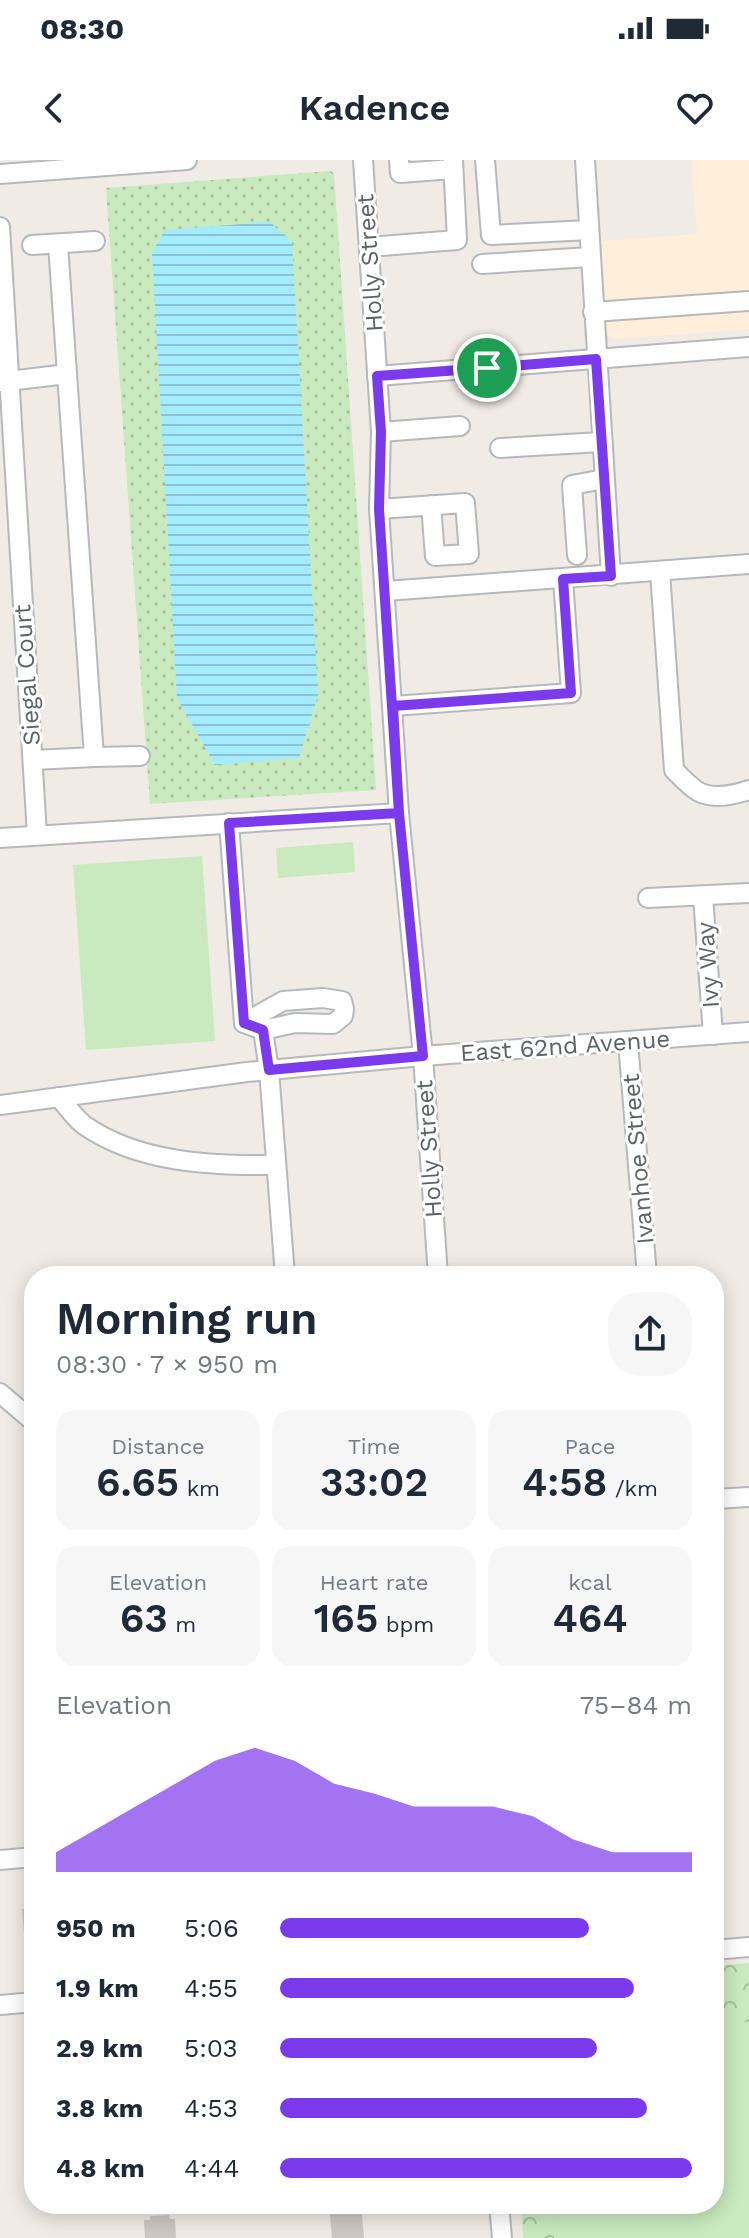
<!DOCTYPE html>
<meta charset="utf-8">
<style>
body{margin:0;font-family:"Work Sans",sans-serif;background:#f6f6f7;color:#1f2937;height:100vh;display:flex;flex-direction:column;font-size:30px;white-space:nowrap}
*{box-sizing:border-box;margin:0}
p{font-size:26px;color:#747a83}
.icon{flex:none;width:44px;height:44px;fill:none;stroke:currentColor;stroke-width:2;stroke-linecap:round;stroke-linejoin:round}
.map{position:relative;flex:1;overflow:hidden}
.side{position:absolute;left:24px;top:1106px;width:700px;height:948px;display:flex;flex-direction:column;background:#fff;border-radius:32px;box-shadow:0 4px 20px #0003}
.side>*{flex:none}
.pin{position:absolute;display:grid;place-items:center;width:68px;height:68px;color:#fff;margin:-34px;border:4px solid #fff;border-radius:50%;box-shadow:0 2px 8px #0007}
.round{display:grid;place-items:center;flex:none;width:84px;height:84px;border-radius:32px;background:#f6f6f7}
.overview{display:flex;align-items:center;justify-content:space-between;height:136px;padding:0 32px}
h1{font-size:44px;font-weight:600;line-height:60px}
.stats{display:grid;grid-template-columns:repeat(3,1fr);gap:12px;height:136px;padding:8px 32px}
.stats div{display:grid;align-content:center;border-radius:20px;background:#f6f6f7;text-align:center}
.stats b{font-size:40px;font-weight:600}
.stats small{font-size:22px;font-weight:400}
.stats p{font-size:22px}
.chart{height:224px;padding:16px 32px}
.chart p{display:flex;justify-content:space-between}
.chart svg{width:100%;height:144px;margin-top:8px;fill:#7c3aed;opacity:.7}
ul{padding:0 32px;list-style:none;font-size:26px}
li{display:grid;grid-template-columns:128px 96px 1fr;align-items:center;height:60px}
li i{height:20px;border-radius:10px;background:#7c3aed}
.status{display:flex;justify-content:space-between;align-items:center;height:56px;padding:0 40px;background:#fff;direction:ltr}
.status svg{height:22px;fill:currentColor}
header{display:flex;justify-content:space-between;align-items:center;height:104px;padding:0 32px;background:#fff;font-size:36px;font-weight:600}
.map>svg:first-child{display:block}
.commercial{fill:#ffefda}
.grass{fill:url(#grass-dots)}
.park{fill:url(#park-crowns)}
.garden{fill:#c8eabe}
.water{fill:url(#water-rules)}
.building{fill:#cdc8c3}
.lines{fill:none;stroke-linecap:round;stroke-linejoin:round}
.minor-casing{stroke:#b5b9bc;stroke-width:22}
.minor{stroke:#fff;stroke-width:18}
.route-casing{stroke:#fff;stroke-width:16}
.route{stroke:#7c3aed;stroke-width:10}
.labels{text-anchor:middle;stroke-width:6;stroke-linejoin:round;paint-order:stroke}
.street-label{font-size:24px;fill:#5c6366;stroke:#fff}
</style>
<div class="status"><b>08:30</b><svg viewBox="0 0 49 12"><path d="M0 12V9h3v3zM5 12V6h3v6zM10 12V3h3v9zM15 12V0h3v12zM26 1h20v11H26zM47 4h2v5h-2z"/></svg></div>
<header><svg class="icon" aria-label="back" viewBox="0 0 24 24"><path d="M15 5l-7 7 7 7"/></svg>Kadence<svg class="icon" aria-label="heart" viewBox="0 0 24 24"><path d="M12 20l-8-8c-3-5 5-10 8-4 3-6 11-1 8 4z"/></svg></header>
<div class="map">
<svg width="749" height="2078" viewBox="0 0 749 2078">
<defs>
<pattern id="grass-dots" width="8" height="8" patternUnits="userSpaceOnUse" patternTransform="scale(2)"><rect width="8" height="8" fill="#c8eabe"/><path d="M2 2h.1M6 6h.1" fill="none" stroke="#a6c19e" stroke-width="1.8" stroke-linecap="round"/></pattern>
<pattern id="park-crowns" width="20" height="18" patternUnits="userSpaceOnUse" patternTransform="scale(2)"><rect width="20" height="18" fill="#c8eabe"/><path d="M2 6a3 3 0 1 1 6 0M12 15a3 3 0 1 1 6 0" fill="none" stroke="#a6c19e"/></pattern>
<pattern id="water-rules" width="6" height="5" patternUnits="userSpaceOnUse" patternTransform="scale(2)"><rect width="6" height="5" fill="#a5ebff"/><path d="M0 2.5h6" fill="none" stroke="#8ac2d2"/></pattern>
</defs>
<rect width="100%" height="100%" fill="#f0ebe4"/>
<path class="commercial" d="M692,0H749V169L616,179L610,177L607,172L601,81L697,74Z"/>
<path class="grass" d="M331,11L334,14L376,630L150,644L106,28Z"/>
<path class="park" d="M749,1803V2078H523L521,2044H714V1806Z"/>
<g class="garden">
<path d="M353,682L355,712L278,718L276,688Z"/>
<path d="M202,696L215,881L86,890L73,705Z"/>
<path d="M749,1862V2078H554L551,2044H714V1863Z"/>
</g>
<path class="water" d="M270,62L292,82L318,535L299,598L215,605L177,538L152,93L165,70Z"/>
<g class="building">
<path d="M34,1748V1786H25L22,1749Z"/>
<path d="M329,2044H361L364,2078H332Z"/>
<path d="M169,2055L170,2059H175L176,2078H145L144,2060H150V2056Z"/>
</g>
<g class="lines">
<g class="minor-casing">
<g id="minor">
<path d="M363,0L381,272L379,349L399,653L423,896L438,1116"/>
<path d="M399,0L400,13L453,9"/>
<path d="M485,0L491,75L589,70"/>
<path d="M585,0L611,416"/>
<path d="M0,14L187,0"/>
<path d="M0,67L37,675"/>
<path d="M32,85L95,81"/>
<path d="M369,87L457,80L453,0"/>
<path d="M482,104L590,97"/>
<path d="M593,152L749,141"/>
<path d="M377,216L749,187"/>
<path d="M0,222L67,214L58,84"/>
<path d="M381,272L460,266"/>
<path d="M500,288L601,282"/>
<path d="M379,349L465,343L469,394L435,396L431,345"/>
<path d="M577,395L572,325L604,319"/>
<path d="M660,412L674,610C681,617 690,627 699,632C713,639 734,635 749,630"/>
<path d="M386,431L749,404"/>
<path d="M393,546L571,533L563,419"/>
<path d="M94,597L140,596"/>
<path d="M33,600L94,597L67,214"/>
<path d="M229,663L244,863L263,870L269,910L285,1116"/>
<path d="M0,678L399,653"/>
<path d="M703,736L713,875"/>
<path d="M648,738L749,733"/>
<path d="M244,863L283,841L323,838L342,841L344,849L343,856L333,864L295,863L263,870"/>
<path d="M628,882L647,1116"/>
<path d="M59,937C67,947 74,957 84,965C138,1003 212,1006 276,1005"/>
<path d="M0,945L247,912L423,896L749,872"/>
<path d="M0,1233L34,1262"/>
<path d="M714,1339L749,1337"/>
<path d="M0,1700L34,1697"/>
<path d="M714,1790L749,1787"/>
<path d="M0,1845L34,1842"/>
<path d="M499,2044L502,2078"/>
</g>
</g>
<use href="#minor" class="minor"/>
</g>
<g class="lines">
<g class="route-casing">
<path id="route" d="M487,208L377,216L381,272L379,349L399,653L423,896L269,910L263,870L244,863L229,663L399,653L393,546L571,533L563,419L611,416L596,199L487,208"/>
</g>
<use href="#route" class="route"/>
</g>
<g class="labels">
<g class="street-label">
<text transform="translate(370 103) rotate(-94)" y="8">Holly Street</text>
<text transform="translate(27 515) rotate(-94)" y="8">Siegal Court</text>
<text transform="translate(708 805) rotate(-94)" y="8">Ivy Way</text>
<text transform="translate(565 886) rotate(-4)" y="8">East 62nd Avenue</text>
<text transform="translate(429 989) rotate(-94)" y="8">Holly Street</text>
<text transform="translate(638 999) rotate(-95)" y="8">Ivanhoe Street</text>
</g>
</g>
</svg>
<div class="pin" style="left:487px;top:208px;background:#1e9e55"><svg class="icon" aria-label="arrive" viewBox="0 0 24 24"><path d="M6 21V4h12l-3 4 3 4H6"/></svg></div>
<section class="side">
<div class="overview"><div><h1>Morning run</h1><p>08:30 · 7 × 950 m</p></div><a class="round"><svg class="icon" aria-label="share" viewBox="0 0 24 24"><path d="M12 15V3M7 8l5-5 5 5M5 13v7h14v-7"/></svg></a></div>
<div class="stats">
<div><p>Distance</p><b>6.65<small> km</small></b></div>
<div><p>Time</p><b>33:02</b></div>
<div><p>Pace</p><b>4:58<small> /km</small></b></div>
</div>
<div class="stats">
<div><p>Elevation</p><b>63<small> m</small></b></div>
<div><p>Heart rate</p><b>165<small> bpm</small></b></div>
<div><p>kcal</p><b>464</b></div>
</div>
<div class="chart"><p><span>Elevation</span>75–84 m</p>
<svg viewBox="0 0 160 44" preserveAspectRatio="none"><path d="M0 44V38L10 31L20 24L30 17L40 10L50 6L60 10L70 17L80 20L90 24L100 24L110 24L120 27L130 34L140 38L150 38L160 38V44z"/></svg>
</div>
<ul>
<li><b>950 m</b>5:06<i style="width:75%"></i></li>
<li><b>1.9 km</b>4:55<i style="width:86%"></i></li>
<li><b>2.9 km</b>5:03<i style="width:77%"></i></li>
<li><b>3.8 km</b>4:53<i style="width:89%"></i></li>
<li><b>4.8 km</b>4:44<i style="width:100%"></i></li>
</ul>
</section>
</div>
